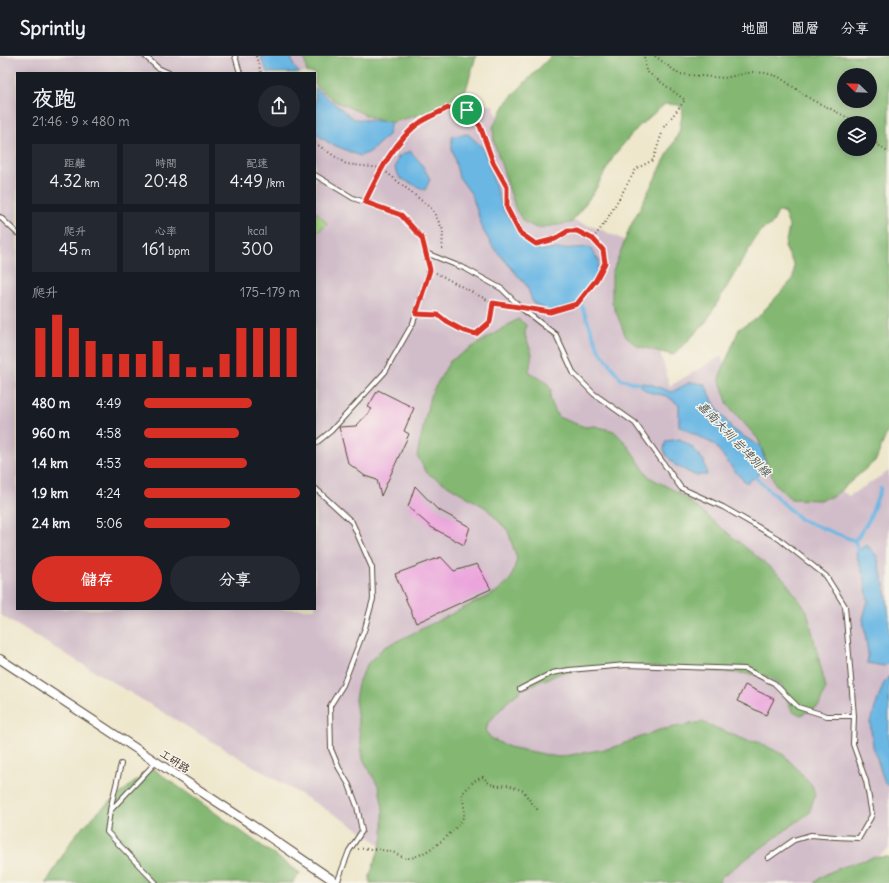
<!DOCTYPE html>
<html lang="zh-TW">
<meta charset="utf-8">
<style>
body{margin:0;font-family:Delius,"LXGW WenKai TC",sans-serif;background:#242831;color:#f1f3f6;height:100vh;display:flex;flex-direction:column;font-size:15px;white-space:nowrap}
*{box-sizing:border-box;margin:0}
p{font-size:13px;color:#9ea1a6}
.icon{flex:none;width:22px;height:22px;fill:none;stroke:currentColor;stroke-width:2;stroke-linecap:round;stroke-linejoin:round}
.map{position:relative;flex:1;overflow:hidden}
.sheet{position:absolute;left:16px;top:16px;width:300px;height:538px;display:flex;flex-direction:column;background:#171b24;border-radius:0px;box-shadow:0 2px 10px #0003}
.sheet>*{flex:none}
.needle{width:26px;rotate:293deg}
.controls{position:absolute;left:837px;top:12px;display:grid;gap:8px}
.controls a{display:grid;place-items:center;width:40px;height:40px;border-radius:50%;background:#171b24;box-shadow:0 2px 10px #0003;font-size:20px}
.pin{position:absolute;display:grid;place-items:center;width:34px;height:34px;color:#fff;margin:-17px;border:2px solid #fff;border-radius:50%;box-shadow:0 1px 4px #0007}
.round{display:grid;place-items:center;flex:none;width:42px;height:42px;border-radius:21px;background:#242831}
.summary{display:flex;align-items:center;justify-content:space-between;height:68px;padding:0 16px}
h1{font-size:22px;font-weight:600;line-height:30px}
.figures{display:grid;grid-template-columns:repeat(3,1fr);gap:6px;height:68px;padding:4px 16px}
.figures div{display:grid;align-content:center;border-radius:0px;background:#242831;text-align:center}
.figures b{font-size:17px;font-weight:600}
.figures small{font-size:11px;font-weight:400}
.figures p{font-size:11px}
.chart{height:112px;padding:8px 16px}
.chart p{display:flex;justify-content:space-between}
.chart svg{width:100%;height:72px;margin-top:4px;stroke:#d93025;stroke-width:6}
.primary-button{display:flex;gap:8px;margin-top:auto;padding:8px 16px}
.primary-button a{flex:1;height:46px;border-radius:24px;background:#d93025;color:#fff;font-size:16px;font-weight:600;line-height:46px;text-align:center}
.primary-button a+a{background:#242831;color:#f1f3f6}
ul{padding:0 16px;list-style:none;font-size:13px}
li{display:grid;grid-template-columns:64px 48px 1fr;align-items:center;height:30px}
li i{height:10px;border-radius:5px;background:#d93025}
header{display:flex;align-items:center;gap:24px;box-sizing:border-box;height:56px;padding:0 20px;background:#171b24;border-bottom:1px solid #363941}
header strong{font-size:19px}
nav{display:flex;gap:22px;margin-inline-start:auto;font-size:14px}
.map>svg:first-child{display:block}
.industrial{fill:#d1bdc9;fill-rule:evenodd}
.green{fill:#a4d684;stroke:#708051}
.forest{fill:#83b772;stroke:#5f7048;fill-rule:evenodd}
.water{fill:#6bb7e4;stroke:#537081}
.lines{fill:none;stroke-linecap:round;stroke-linejoin:round}
.stream{stroke:#6bb7e4;stroke-width:3.5}
.building{fill:#eba5dc}
.service-casing{stroke:#564638;stroke-width:6}
.minor-casing{stroke:#564638;stroke-width:10}
.path{stroke:#564638;stroke-width:2;stroke-dasharray:1 3;stroke-linecap:butt}
.service{stroke:#fff;stroke-width:4}
.minor{stroke:#fff;stroke-width:8}
.route-casing{stroke:#fff;stroke-width:8}
.route{stroke:#d93025;stroke-width:5}
.labels{text-anchor:middle;stroke-width:3;stroke-linejoin:round;paint-order:stroke}
.street-label{font-size:11px;fill:#3b2a1e;stroke:#f7f3e8}
.water-label{font-size:12px;font-style:italic;fill:#495459;stroke:#f7f3e8}
</style>
<header>
<strong>Sprintly</strong>
<nav><a>地圖</a><a>圖層</a><a>分享</a></nav>
</header>
<div class="map">
<svg width="889" height="827" viewBox="0 0 889 827">
<rect width="100%" height="100%" fill="#f7f3e8"/>
<filter id="ink" filterUnits="userSpaceOnUse"><feTurbulence type="fractalNoise" baseFrequency=".025" numOctaves="2"/><feDisplacementMap in="SourceGraphic" scale="8" xChannelSelector="R" yChannelSelector="G"/><feConvolveMatrix kernelMatrix="1 2 1 2 8 2 1 2 1" color-interpolation-filters="sRGB"/></filter>
<filter id="wash" filterUnits="userSpaceOnUse"><feTurbulence type="fractalNoise" baseFrequency=".012" numOctaves="4" result="noise"/><feDisplacementMap in="SourceGraphic" scale="16" xChannelSelector="R" yChannelSelector="G"/><feGaussianBlur stdDeviation="0.9" result="paint"/><feColorMatrix in="noise" values="0 0 0 0 0 0 0 0 0 0 0 0 0 0 0 0 0 1.4 0 .05"/><feComposite in="paint" operator="in"/></filter>
<g filter="url(#wash)">
<rect width="100%" height="100%" fill="#eee7cc"/>
<path class="industrial" d="M0,0H318L452,46L493,49L535,152L602,174L628,186L670,330L721,300L748,372L849,440L889,415V793L838,827H429L362,775L0,559ZM17,17H315V553H17Z"/>
<path class="green" d="M315,155L327,167L315,179Z"/>
<g class="forest">
<path d="M304,0H476L465,37L450,50L386,68L335,45L315,29V17H307Z"/>
<path d="M551,0H889V372L876,404L834,440L820,444L791,443L775,428L758,383L728,349L719,322L739,273L757,262L793,223L794,209L785,191L789,170L784,156H778L772,168L760,175L704,269L673,299L637,290L626,281L612,246V217L630,171L679,76L683,54L679,49L665,48L639,70L615,98L594,136L571,167L537,172L524,166L516,154L494,86L493,71L507,45ZM844,19H870V45H844ZM844,67H870V93H844Z"/>
<path d="M518,263L526,269L525,279L532,298L529,316L546,326L551,334L550,343L558,361L585,371L595,370L614,375L626,387L649,421L679,437L783,522L807,555L826,632L819,650L801,659L792,655L781,628L764,619L629,609L561,617L523,633L508,645L488,667L486,676L492,683L509,691L558,701L612,692L659,674L702,666L748,685L758,686L784,699L812,729L815,739L809,757L720,822L719,827H370V819L383,782V752L379,731L363,703L355,643L359,624L368,607L383,592L496,536L511,523L517,503L508,475L486,452L427,417L417,400L430,340L450,305Z"/>
<path d="M152,712L300,817L293,827H46L75,779L100,754Z"/>
<path d="M875,801H889V827H814C828,813 856,807 875,801Z"/>
</g>
<g class="water">
<path d="M260,0H291L294,11L300,17H268Z"/>
<path d="M315,32L354,63L391,66L388,79L370,96L360,100L329,87L315,77Z"/>
<path d="M468,78L483,92L504,156L522,179L540,194L590,191L599,205L596,224L577,248L550,256L533,247L527,230L493,191L483,174L472,139L459,121L452,93V80Z"/>
<path d="M410,95L421,107L430,123L425,134L400,122L395,113L398,101Z"/>
<path d="M635,326L650,328L672,336L690,326L705,328L715,349L733,374L761,391L767,413L746,427L733,413L715,389L679,370V349L667,340L648,336Z"/>
<path d="M680,383L692,391L704,405L707,419H694L675,409L666,399L664,393L666,385Z"/>
<path d="M867,489L877,500L886,537L889,560V607L884,610L867,607L868,598L863,562L868,545L865,524L856,498L858,494Z"/>
<path d="M889,620V730L885,728L873,690L870,666L883,629Z"/>
</g>
<g class="lines">
<g class="stream">
<path d="M579,242L598,292L621,323L640,328"/>
<path d="M752,418L800,463L855,485L859,498"/>
<path d="M855,485L869,464L881,432"/>
</g>
</g>
<g id="blocks">
<g class="building">
<path d="M378,334L414,352L404,375L409,378L381,440L377,424L365,420L348,407L339,371L356,370L372,353L368,351Z"/>
<path d="M415,430L437,453L470,471L464,489L431,471L408,451Z"/>
<path d="M441,501L454,515L477,508L491,533L416,567L395,518Z"/>
<path d="M745,629L774,643L766,659L737,645Z"/>
</g>
</g>
</g>
<g filter="url(#ink)">
<use href="#blocks" fill-opacity="0" stroke="#564638" stroke-width="1"/>
<g class="lines">
<g class="service-casing">
<g id="service">
<path d="M145,0L158,12L169,17"/>
<path d="M235,0L240,17"/>
<path d="M315,119L353,142L401,159L422,182L430,214L413,267L385,316L331,375L315,388"/>
<path d="M0,161L17,177"/>
<path d="M426,197L466,213L502,233L521,252L556,279L574,318L594,338L635,367L681,432L723,451L779,483L826,520L845,550L854,660H827L798,651L774,627L745,613L626,609L569,614L552,617L520,633"/>
<path d="M315,432L352,466L372,512L373,543L365,572L343,629L330,650L331,693L339,712L349,729L357,750L362,775L349,795L337,827"/>
<path d="M110,754L121,708"/>
<path d="M768,802L794,784L811,779L835,781L859,782L872,759L866,725L853,688L854,660"/>
<path d="M156,827L107,776L110,755L156,706"/>
</g>
</g>
<g class="minor-casing">
<path id="minor" d="M0,603L246,765L337,827"/>
</g>
<g class="path">
<path d="M256,0L261,17"/>
<path d="M655,0L679,18L724,22L753,16L766,17L779,21L812,44L831,53L850,63L854,67"/>
<path d="M870,82L882,92L889,97"/>
<path d="M315,87L346,108L381,112L432,153L443,174L442,196"/>
<path d="M368,139L381,112L403,82L422,65L448,52L467,54L480,70L493,106L507,131V152L519,177L537,188L555,183L568,175H577L593,183L603,194L605,207L596,224L577,248L550,256L536,254"/>
<path d="M593,183L606,165L636,113L653,104L664,71L685,44L646,15L644,0"/>
<path d="M436,217L493,247L508,249"/>
<path d="M422,258L438,259L447,266L463,274L476,278L490,266L493,247"/>
<path d="M358,793C365,792 386,794 392,796C397,797 401,801 406,802C422,804 460,773 464,759C465,755 463,743 462,738L474,725L483,721L490,728L500,730L508,729L524,735C527,743 535,749 539,756"/>
</g>
<use href="#service" class="service"/>
<use href="#minor" class="minor"/>
</g>
</g>
<g class="lines" filter="url(#ink)">
<g class="route-casing">
<path id="route" d="M448,52L467,54L480,70L493,106L507,131V152L520,177L536,188L555,183L568,175H577L593,183L603,194L605,207L596,224L577,248L550,256L493,247L490,266L476,278L462,274L447,266L438,259L416,258L430,214L422,182L401,159L365,146C379,117 395,83 422,65C430,60 440,56 448,52Z"/>
</g>
<use href="#route" class="route"/>
</g>
<g class="labels">
<g class="street-label">
<text transform="translate(175 705) rotate(33)" y="4">工研路</text>
</g>
<g class="water-label">
<text transform="translate(734 383) rotate(46)" y="4">嘉南大圳 岩埤別線</text>
</g>
</g>
</svg>
<div class="controls">
<a><svg class="needle" viewBox="-14 -14 28 28"><path d="M0-13l5 13h-10z" fill="#e53935"/><path d="M0 13l5-13h-10z" fill="#9ea1a6"/></svg></a>
<a><svg class="icon" aria-label="layers" viewBox="0 0 24 24"><path d="M12 4l9 5-9 5-9-5zM3 14l9 5 9-5"/></svg></a>
</div>
<div class="pin" style="left:467px;top:54px;background:#1e9e55"><svg class="icon" aria-label="arrive" viewBox="0 0 24 24"><path d="M6 21V4h12l-3 4 3 4H6"/></svg></div>
<section class="sheet">
<div class="summary"><div><h1>夜跑</h1><p>21:46 · 9 × 480 m</p></div><a class="round"><svg class="icon" aria-label="share" viewBox="0 0 24 24"><path d="M12 15V3M7 8l5-5 5 5M5 13v7h14v-7"/></svg></a></div>
<div class="figures">
<div><p>距離</p><b>4.32<small> km</small></b></div>
<div><p>時間</p><b>20:48</b></div>
<div><p>配速</p><b>4:49<small> /km</small></b></div>
</div>
<div class="figures">
<div><p>爬升</p><b>45<small> m</small></b></div>
<div><p>心率</p><b>161<small> bpm</small></b></div>
<div><p>kcal</p><b>300</b></div>
</div>
<div class="chart"><p><span>爬升</span>175–179 m</p>
<svg viewBox="0 0 160 44" preserveAspectRatio="none"><path d="M5 44V14M15 44V6M25 44V14M35 44V22M45 44V30M55 44V30M65 44V30M75 44V22M85 44V30M95 44V38M105 44V38M115 44V30M125 44V14M135 44V14M145 44V14M155 44V14"/></svg>
</div>
<ul>
<li><b>480 m</b>4:49<i style="width:69%"></i></li>
<li><b>960 m</b>4:58<i style="width:61%"></i></li>
<li><b>1.4 km</b>4:53<i style="width:66%"></i></li>
<li><b>1.9 km</b>4:24<i style="width:100%"></i></li>
<li><b>2.4 km</b>5:06<i style="width:55%"></i></li>
</ul>
<div class="primary-button"><a>儲存</a><a>分享</a></div>
</section>
</div>
